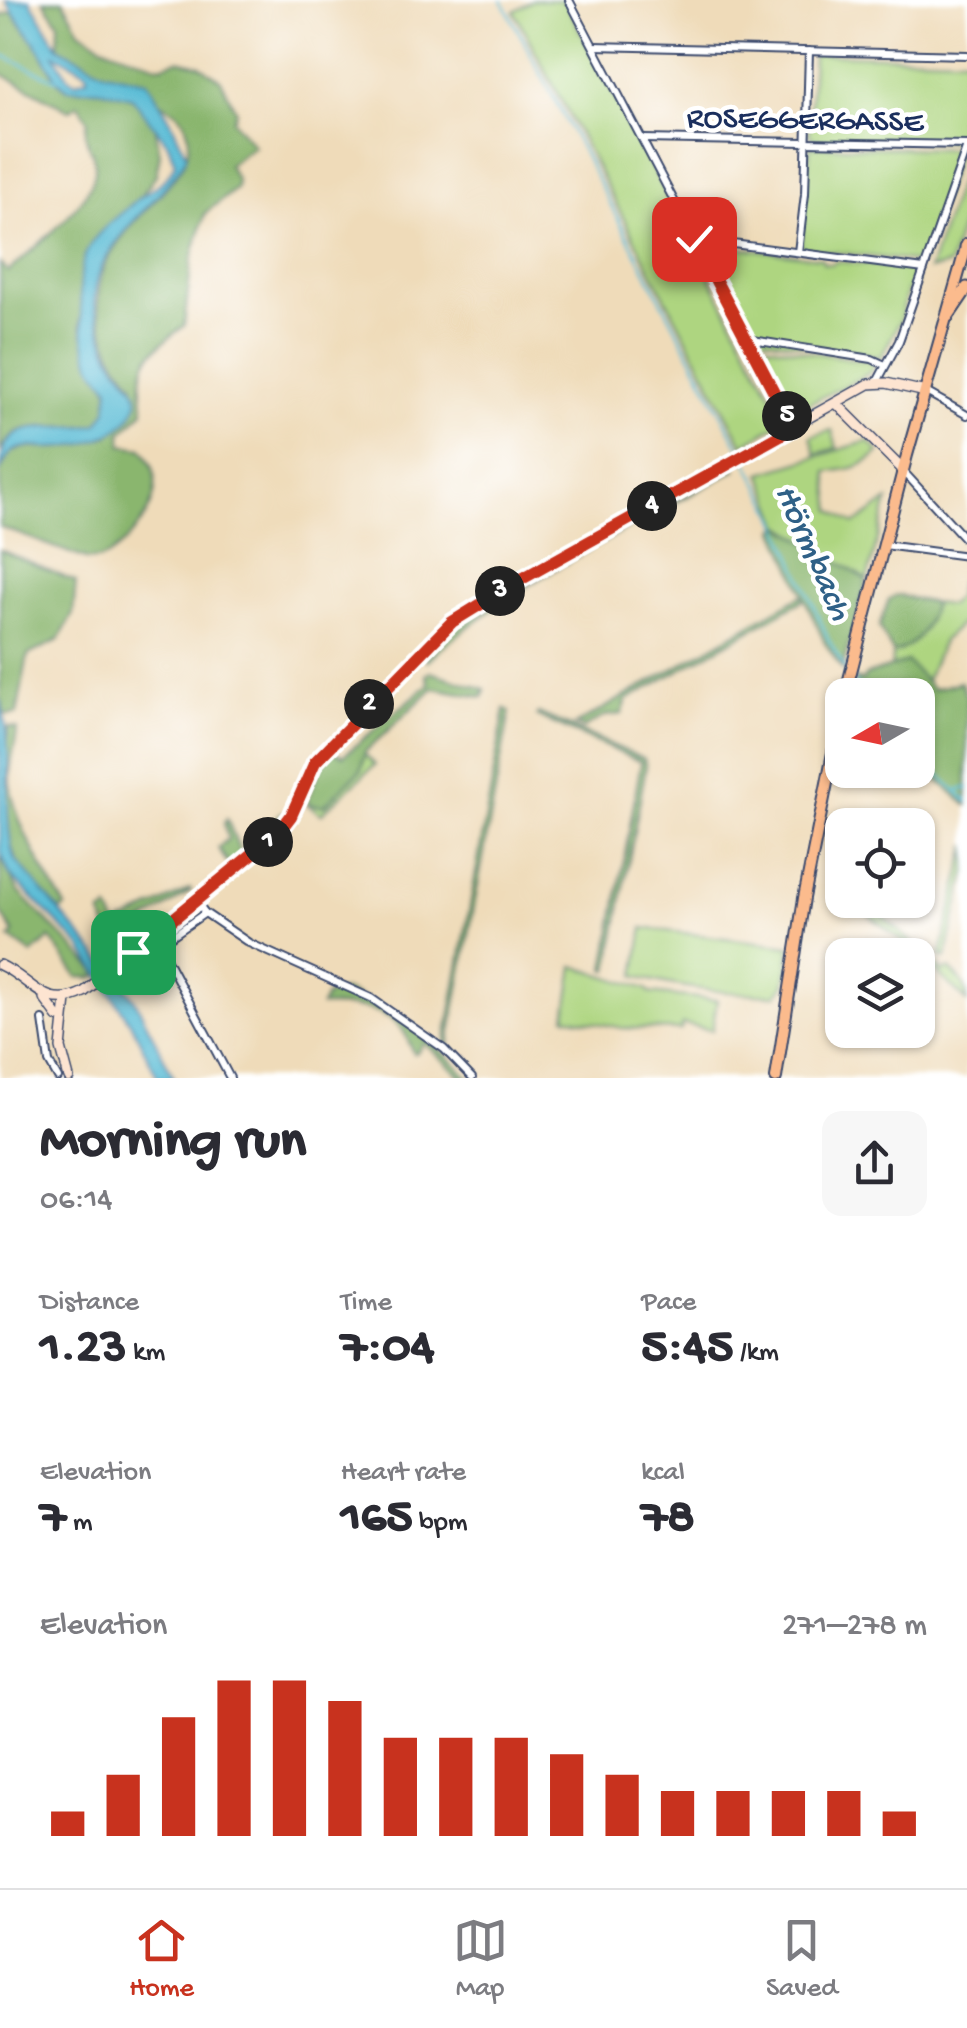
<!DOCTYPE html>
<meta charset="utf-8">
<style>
body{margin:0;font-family:"Gochi Hand",sans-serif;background:#f7f7f7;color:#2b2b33;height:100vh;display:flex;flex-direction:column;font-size:38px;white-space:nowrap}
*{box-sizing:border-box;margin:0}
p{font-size:32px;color:#7c7c81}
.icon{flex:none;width:55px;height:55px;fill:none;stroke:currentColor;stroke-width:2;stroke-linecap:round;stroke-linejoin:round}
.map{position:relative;height:1078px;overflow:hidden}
.details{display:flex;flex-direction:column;background:#fff;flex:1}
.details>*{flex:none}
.needle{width:65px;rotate:261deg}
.controls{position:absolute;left:825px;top:678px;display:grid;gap:20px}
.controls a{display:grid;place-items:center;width:110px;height:110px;border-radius:20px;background:#fff;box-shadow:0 2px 8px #0004;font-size:50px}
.pin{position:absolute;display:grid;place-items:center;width:85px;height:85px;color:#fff;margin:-42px;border-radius:20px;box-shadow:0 5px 15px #0006}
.km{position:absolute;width:50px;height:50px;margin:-25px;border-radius:50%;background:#222;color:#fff;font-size:28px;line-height:50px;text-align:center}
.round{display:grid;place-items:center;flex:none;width:105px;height:105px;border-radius:20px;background:#f7f7f7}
.overview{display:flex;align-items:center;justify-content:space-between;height:170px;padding:0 40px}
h1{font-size:55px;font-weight:700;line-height:75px}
.figures{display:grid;grid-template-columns:repeat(3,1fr);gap:15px;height:170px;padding:10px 40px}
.figures div{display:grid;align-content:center}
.figures b{font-size:50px;font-weight:700}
.figures small{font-size:28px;font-weight:400}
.figures p{font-size:28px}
.chart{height:280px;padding:20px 40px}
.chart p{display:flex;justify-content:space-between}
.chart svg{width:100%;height:180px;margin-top:10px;stroke:#c8321e;stroke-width:6}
.tabs{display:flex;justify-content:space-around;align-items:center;height:140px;border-top:2px solid #e1e1e2;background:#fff;font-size:28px;color:#7c7c81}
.tabs a{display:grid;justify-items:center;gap:5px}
.tabs .current{color:#c8321e}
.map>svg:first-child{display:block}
.green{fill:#aed580;stroke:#64826f;stroke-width:2.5}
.forest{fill:#8ab66e;stroke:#527266;stroke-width:2.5}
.water{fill:#55bad4;stroke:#387499;stroke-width:2.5;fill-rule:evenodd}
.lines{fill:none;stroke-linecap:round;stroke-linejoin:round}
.stream{stroke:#55bad4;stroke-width:2.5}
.street-casing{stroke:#3b496c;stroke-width:10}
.secondary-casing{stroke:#3b496c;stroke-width:12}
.primary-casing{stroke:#3b496c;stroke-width:14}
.highway-casing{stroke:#3b496c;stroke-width:15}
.street{stroke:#fff;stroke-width:6}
.secondary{stroke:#fde4d1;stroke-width:9}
.primary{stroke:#fbbb8d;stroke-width:10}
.highway{stroke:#fbbb8d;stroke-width:11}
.route-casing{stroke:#fff;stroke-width:20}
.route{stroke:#c8321e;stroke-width:12}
.labels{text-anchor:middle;stroke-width:9;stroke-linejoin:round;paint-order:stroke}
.street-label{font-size:32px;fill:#1b2f5e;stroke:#fff}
.water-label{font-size:35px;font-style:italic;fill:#2f6087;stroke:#fff}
</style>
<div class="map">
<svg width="967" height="1078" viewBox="0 0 967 1078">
<rect width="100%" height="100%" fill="#fff"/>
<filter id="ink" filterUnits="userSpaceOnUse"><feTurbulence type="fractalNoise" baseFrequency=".01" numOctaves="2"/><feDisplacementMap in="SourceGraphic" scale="20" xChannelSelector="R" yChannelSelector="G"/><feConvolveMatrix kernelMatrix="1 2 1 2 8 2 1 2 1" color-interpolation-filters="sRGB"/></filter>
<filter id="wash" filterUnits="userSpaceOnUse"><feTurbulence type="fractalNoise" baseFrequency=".0048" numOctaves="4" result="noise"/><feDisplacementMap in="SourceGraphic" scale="40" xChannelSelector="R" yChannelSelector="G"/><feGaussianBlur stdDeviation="2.25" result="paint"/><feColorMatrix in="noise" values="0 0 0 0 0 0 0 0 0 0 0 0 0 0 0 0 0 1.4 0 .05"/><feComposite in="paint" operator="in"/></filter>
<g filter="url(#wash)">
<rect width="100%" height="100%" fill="#efdbb9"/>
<g class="green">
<path d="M533,0H564L785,420L743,445L514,11Z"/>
<path d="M813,54L967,58V127L963,142L813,139L809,134Z"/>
<path d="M810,146L959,149L922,263L801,248Z"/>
<path d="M967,156V209L949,265L929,270Z"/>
<path d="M705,243L821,258L824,263L832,264L836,261L915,269L916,285L907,290L901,319L881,357L749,336L702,248Z"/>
<path d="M757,343L872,362L874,366L868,374L806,405L803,402L793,408L789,414L753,346Z"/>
<path d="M832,430L837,448L816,454L811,436Z"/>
<path d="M869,441L879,452C862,469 850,469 827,472L832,510L855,524L888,501L867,580L781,525L761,473Z"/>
<path d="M960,580L967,581L965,620L943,640L926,681L907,662L891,667L893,653C917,647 928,625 933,603L949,605L957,596Z"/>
<path d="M365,754L375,765L321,814L307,804L324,806L361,770Z"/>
<path d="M967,845V869L946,958L940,956Z"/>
<path d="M850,900H866L943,971L949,969C962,980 967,985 967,1002L922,957Z"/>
<path d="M643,928L791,946L785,985L776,995C727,993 682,989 635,976Z"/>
<path d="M574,966L647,989L650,993L717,1000L712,1030L682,1024L681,1030L622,1028L566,1017Z"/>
</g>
<g class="forest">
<path d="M43,0H63L80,30L103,46L160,66L178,60L200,65L221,80L236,111L233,120L254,146L228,165L237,180L236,189L205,213L192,259L184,326C146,355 137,362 144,411L122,432V445L142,448C168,480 152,513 127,540C113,554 106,561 86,559L0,527V472L10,453L26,447L54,448L109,436L134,384C117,365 112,357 104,332C68,229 211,192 186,126C180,109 170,111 159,101C155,97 151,87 147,82L105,72L58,47L59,23Z"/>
<path d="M12,12L40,50L56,80L67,89H98L132,97L155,125L160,154L156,175L142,195L99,234L80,323L91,363L109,388L107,410L99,424C74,430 37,422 17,432C10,436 5,444 0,450V263L8,272C31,250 99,198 95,165C93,146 81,143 88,121L79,104L69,110L0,73V16Z"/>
<path d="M735,467L736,470C635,527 512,583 427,661L425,657L453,630L516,590Z"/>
<path d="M780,525L867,580L842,669L825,643L805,599L627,700L622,714L605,716L584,728L575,725L802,595L805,598L776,530Z"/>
<path d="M0,550L76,582L73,614L59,640L28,655L17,714L5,715L0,700Z"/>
<path d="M897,595L933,603C928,625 917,647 893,653L879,627L889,599Z"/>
<path d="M907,662L933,689L961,682L967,698V805L918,763V695L855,694L856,679L862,681L866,675Z"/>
<path d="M430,672L485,689L483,697L433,688L365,752L361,770L324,806L307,804C313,784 318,767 333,751L343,756L429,684L426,675Z"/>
<path d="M505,709L510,711L448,1049L445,1046Z"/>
<path d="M538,713L644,759L646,766L609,970L605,969L641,762L536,716Z"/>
<path d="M8,727L17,729C16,747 8,767 10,784C15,823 45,874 66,907L58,912C43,896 22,875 14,855C0,817 6,767 8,727Z"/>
<path d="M283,812L286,816L249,853L243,843Z"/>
<path d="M227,819L242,856L230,867L218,848L228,839L224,823Z"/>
<path d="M0,857L19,892L99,974L94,978L78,977L50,938L32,954L10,938L14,933L0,911Z"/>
<path d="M190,889L191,891L138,926L109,933L101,914L109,910L117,925Z"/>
<path d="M344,990C390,1010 435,1040 469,1078H463L424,1043L417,1053H413C409,1045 408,1037 403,1031C383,1004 351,1007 321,1006L326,996Z"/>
</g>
<g class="water">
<path d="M5,0H30L58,47L105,72L147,81L170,119L187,156C161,206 85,246 96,311C99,326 106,349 114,362C124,380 148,390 132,414C116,438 78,448 50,448C36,448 24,444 12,452C6,457 3,465 0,472C0,410 56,434 98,424L107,410L109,388C104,380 95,372 91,363C81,340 76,280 85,256C92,234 116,219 132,204C149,189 166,185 175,163L168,144L132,97L98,89H68L57,80L40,50ZM53,53L88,73L87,78L75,82L69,78Z"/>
<path d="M0,700C16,752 0,804 14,858L134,998L174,1078H158L133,1027L81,947L10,875L0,851Z"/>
</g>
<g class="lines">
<g class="stream">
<path d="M502,0L772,509L828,639L848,674"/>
<path d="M0,54L56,80"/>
<path d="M853,680L864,695"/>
<path d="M918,756L967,801"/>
<path d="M957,791L967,788"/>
</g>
</g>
</g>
<g filter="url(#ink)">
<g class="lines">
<g class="street-casing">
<g id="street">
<path d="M569,0L793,428"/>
<path d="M594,46L967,55"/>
<path d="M643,139L967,145"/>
<path d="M695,239L924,269"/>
<path d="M798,252L805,194L809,51"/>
<path d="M746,339L872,359L885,365"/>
<path d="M877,382L899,341L967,146"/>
<path d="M926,392L967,415"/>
<path d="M904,472L967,541"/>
<path d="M884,545L967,556"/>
<path d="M196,901L205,913L159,945L230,1078"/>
<path d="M205,913L249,943L371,998L444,1049L472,1078"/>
<path d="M43,1020L49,1062L58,1078"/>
</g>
</g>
<g class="secondary-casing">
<g id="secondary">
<path d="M836,403L903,470"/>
<path d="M0,965C33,980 44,1012 84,992L278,833L291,816L315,762L452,622L520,579L869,384L886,383L926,392"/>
<path d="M44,998L58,1017"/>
<path d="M66,999L61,1048L69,1078"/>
</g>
</g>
<g class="primary-casing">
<g id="primary">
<path d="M845,695L907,455L967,244"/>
<path d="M776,1078L804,898L842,708"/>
</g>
</g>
<g class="highway-casing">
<g id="highway">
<path d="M966,247L967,248"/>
<path d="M948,316L967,288"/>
</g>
</g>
<use href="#street" class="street"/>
<use href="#secondary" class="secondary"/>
<use href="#primary" class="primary"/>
<use href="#highway" class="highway"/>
</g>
</g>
<g class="lines" filter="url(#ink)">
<g class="route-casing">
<path id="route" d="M133,952L278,833L291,816L315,762L452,622L520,580L793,428L694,239"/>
</g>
<use href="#route" class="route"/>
</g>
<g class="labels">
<g class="street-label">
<text transform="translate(805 117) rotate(1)" y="11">ROSEGGERGASSE</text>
</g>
<g class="water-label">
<text transform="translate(816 551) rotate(66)" y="12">Hörmbach</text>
</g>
</g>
</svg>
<div class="controls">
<a><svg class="needle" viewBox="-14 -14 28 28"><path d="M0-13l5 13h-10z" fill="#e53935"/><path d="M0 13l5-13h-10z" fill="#7c7c81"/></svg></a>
<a><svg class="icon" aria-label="locate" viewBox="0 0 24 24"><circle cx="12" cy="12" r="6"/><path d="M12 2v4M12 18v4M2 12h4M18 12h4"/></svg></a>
<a><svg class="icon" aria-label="layers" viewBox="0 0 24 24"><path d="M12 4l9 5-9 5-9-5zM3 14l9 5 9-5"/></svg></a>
</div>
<div class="pin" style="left:133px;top:952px;background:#1e9e55"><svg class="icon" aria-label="arrive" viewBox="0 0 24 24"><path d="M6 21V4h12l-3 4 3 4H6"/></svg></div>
<div class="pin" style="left:694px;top:239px;background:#d93025"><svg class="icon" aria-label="check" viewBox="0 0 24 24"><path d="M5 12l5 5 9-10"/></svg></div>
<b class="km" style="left:268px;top:842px">1</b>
<b class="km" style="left:369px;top:704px">2</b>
<b class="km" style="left:500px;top:591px">3</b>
<b class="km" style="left:652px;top:506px">4</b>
<b class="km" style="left:787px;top:416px">5</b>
</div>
<section class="details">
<div class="overview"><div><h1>Morning run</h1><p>06:14</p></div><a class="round"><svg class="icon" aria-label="share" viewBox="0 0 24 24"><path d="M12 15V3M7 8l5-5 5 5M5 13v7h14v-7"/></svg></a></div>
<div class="figures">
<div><p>Distance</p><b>1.23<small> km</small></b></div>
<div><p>Time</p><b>7:04</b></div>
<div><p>Pace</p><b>5:45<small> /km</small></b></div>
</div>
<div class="figures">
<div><p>Elevation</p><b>7<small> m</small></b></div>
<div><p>Heart rate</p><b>165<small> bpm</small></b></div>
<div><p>kcal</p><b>78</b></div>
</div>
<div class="chart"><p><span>Elevation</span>271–278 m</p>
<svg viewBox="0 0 160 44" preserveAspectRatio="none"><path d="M5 44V38M15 44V29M25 44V15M35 44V6M45 44V6M55 44V11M65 44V20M75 44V20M85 44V20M95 44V24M105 44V29M115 44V33M125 44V33M135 44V33M145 44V33M155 44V38"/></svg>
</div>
</section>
<nav class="tabs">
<a class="current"><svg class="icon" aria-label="home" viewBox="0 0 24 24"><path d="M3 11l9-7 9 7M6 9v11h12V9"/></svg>Home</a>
<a><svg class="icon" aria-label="map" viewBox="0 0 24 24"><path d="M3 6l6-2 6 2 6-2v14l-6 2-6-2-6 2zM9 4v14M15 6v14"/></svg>Map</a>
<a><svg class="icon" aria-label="saved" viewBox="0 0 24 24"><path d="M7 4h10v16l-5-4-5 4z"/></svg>Saved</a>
</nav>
